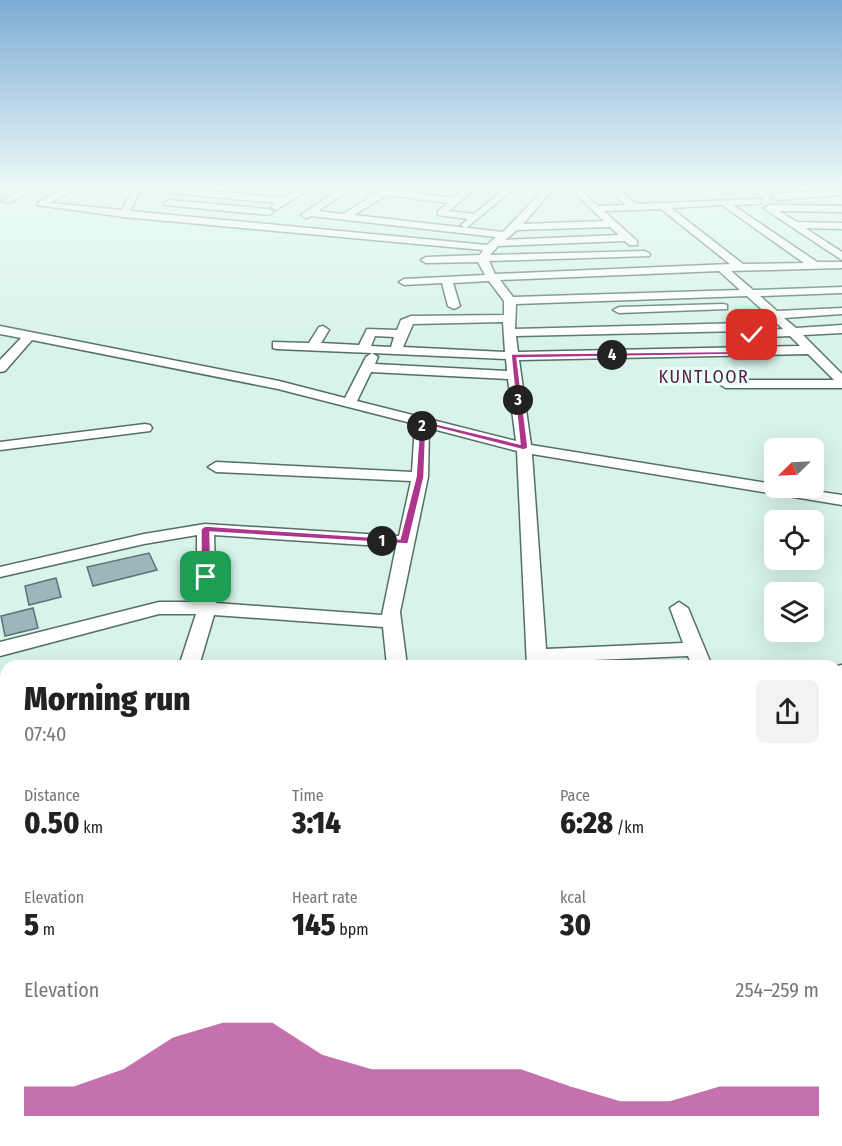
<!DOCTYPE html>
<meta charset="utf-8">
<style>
body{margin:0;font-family:"Fira Sans Condensed",sans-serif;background:#f2f2f2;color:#222;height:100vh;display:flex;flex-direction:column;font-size:22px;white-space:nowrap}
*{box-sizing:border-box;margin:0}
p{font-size:20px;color:#767676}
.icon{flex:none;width:33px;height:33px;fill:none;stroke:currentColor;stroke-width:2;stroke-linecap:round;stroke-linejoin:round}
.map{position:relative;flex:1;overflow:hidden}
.drawer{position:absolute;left:0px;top:660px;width:843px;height:486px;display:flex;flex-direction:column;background:#fff;border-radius:18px 18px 0 0;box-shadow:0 6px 24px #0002}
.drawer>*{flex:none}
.needle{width:39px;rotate:246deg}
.buttons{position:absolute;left:764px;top:438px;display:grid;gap:12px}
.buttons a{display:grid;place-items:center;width:60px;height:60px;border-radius:9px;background:#fff;box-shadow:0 6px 24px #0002;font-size:30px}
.pin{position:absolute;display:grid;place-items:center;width:51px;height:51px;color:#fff;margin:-26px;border-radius:12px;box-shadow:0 3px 9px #0006}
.km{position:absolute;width:30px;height:30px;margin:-15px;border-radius:50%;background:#222;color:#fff;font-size:16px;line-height:30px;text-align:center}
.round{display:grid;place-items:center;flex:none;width:63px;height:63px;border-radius:9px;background:#f2f2f2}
.summary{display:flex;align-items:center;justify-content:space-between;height:102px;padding:0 24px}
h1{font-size:33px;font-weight:800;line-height:45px}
.figures{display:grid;grid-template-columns:repeat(3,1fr);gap:9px;height:102px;padding:6px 24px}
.figures div{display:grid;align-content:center}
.figures b{font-size:30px;font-weight:800}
.figures small{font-size:16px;font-weight:400}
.figures p{font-size:16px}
.chart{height:168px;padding:12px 24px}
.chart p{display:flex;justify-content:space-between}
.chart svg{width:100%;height:108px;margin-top:6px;fill:#ac368c;opacity:.7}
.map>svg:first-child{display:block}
.building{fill:#9bb7bb;stroke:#597377;stroke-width:1.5}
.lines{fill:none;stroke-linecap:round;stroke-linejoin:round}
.minor-casing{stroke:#556e66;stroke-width:3}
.minor{fill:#fff;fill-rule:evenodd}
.route{fill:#ac368c;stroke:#fff;stroke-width:1.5}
.labels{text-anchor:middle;stroke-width:6;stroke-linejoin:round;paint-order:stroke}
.far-quarter-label{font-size:18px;letter-spacing:1.5px;fill:#571d46;stroke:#e9fff8}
</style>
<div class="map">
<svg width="842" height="1146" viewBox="0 0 842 1146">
<rect width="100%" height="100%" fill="#d7f3ea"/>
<g class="building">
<path d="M149,553L157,570L93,586L87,567Z"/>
<path d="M56,578L61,597L29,605L25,586Z"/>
<path d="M33,608L38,628L5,636L1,616Z"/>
</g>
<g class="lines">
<g class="minor-casing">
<g id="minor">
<path d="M25,188H36L9,203L2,201Z"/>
<path d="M66,188H77L50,203L122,210L134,188H142L130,211L487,245L496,237L311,216L306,218L301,215L341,188H351L318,211L343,214L377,193L352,188H375L453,198L465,188H470L471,192L449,211L474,214L506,188H515L466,228L461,225L468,219L438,215V211L448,203L387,195L354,215L503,232L545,188H554L523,224L604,221L569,188H578L598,206L626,205L607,188H616L636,204L761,199V203L758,204L733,205L817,262H842V268L731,271L753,290L842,287V293L760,296L777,311L842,308V314L784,318L796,328L842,325V333L803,335L842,374V388H726L719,384L726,380H834L808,354L519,360L531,445L774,484V488H795L842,495V505L532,454L546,649L683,643L670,608L679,602L688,608L712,666H692L688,656L547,662V666H527L517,451L429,428L428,477L400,612L407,666H387L383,627L214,615L199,666H179L196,614H159L0,656V642L159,602H197V535L144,544L0,577V567L144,534L205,524L399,536L411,481L216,472L208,467L216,462L412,472L415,424L278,389L32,340L5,371L0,372V360L21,338L0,334V326L279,381L345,398L366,357L372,353L277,349L273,348V342L309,343L319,327L323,326L329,330L321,343L359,345L367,329L397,330L401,320L411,316L504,315V301L489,281L453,283L460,306L454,309L448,306L442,283L404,285L399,282L404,279L485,275L478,262L426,263L421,260L426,257L480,255L483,250L124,217L37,205L40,201ZM722,205L804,263L743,264L671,208ZM661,209L730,264L495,274L489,261L649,256L650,254L645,251L490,255L498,246L625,241L629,245H637V241L604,211ZM610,227L619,235L505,240L517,230ZM719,271L740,290L513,297L500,280ZM747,296L783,329L752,331L748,332V338L790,336L800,346L518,352L516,336L744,331L750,327L744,323L515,329L516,304ZM503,322L505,352L403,347L413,324ZM375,336L394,337L391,347L371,346ZM372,353L506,359L507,371L375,364L378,357ZM371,372L508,379L516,441L357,401ZM214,535L396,547L382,615L216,603Z"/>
<path d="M175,188L284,198L301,188H311L276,210L271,207L277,203L172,193Z"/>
<path d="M737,188H766L739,193L735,190Z"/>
<path d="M836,190L840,193L839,195L776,200L772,197L776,194Z"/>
<path d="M168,200L269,209L274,212L269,215L165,205L164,203Z"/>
<path d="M769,205L842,206V212L779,211L797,222L842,223V229L805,228L842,252V260L766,210L764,208Z"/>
<path d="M723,304L727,305V309L619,313L613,310L619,307Z"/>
<path d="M145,424L150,425L152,428L150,431L0,450V442Z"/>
<path d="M842,665V680L837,681V666Z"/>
<path d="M837,707L842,709V728L837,726Z"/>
<path d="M6,728V744L0,746V730Z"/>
<path d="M286,1140H336L333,1146H286Z"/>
<path d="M420,1140H452L453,1146H421Z"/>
<path d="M664,1140H697L699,1146H667Z"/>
</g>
</g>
<use href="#minor" class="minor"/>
</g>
<linearGradient id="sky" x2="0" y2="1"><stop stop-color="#7dacd6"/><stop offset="0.54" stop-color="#edfaf6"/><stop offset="1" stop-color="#edfaf6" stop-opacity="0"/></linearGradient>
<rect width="842" height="348" fill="url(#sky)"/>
<path class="route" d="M749,334H754L770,354L517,358L528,448L524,450L426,425L424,477L408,544L210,532L211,577L206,580L201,577V529L205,526L400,539L416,477L420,420L520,444L511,354L762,351Z"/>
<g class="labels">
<g class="far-quarter-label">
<text x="704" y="383">KUNTLOOR</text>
</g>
</g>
</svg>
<div class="buttons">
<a><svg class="needle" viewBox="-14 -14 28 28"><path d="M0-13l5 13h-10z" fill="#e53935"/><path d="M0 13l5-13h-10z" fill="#767676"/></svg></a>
<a><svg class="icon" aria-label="locate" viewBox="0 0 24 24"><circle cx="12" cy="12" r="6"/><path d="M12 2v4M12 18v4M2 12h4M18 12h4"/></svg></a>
<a><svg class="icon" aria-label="layers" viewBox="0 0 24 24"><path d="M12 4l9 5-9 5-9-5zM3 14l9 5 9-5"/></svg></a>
</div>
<div class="pin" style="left:206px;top:577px;background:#1e9e55"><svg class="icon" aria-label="arrive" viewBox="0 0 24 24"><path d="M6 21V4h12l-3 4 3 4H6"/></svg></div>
<div class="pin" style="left:752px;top:335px;background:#d93025"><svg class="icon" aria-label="check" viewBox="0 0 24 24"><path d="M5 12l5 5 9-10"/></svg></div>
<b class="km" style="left:382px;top:541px">1</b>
<b class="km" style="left:422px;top:426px">2</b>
<b class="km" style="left:518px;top:400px">3</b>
<b class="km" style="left:612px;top:355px">4</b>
<section class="drawer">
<div class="summary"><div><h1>Morning run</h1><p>07:40</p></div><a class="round"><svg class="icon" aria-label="share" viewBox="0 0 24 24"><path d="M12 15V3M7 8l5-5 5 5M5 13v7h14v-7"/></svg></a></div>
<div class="figures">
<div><p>Distance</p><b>0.50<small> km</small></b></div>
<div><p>Time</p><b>3:14</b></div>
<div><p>Pace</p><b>6:28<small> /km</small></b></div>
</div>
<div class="figures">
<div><p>Elevation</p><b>5<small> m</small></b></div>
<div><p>Heart rate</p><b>145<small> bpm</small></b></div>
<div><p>kcal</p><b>30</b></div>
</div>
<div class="chart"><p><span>Elevation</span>254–259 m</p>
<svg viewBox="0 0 160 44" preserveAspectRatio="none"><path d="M0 44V32L10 32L20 25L30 12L40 6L50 6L60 19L70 25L80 25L90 25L100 25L110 32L120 38L130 38L140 32L150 32L160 32V44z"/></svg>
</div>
</section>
</div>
